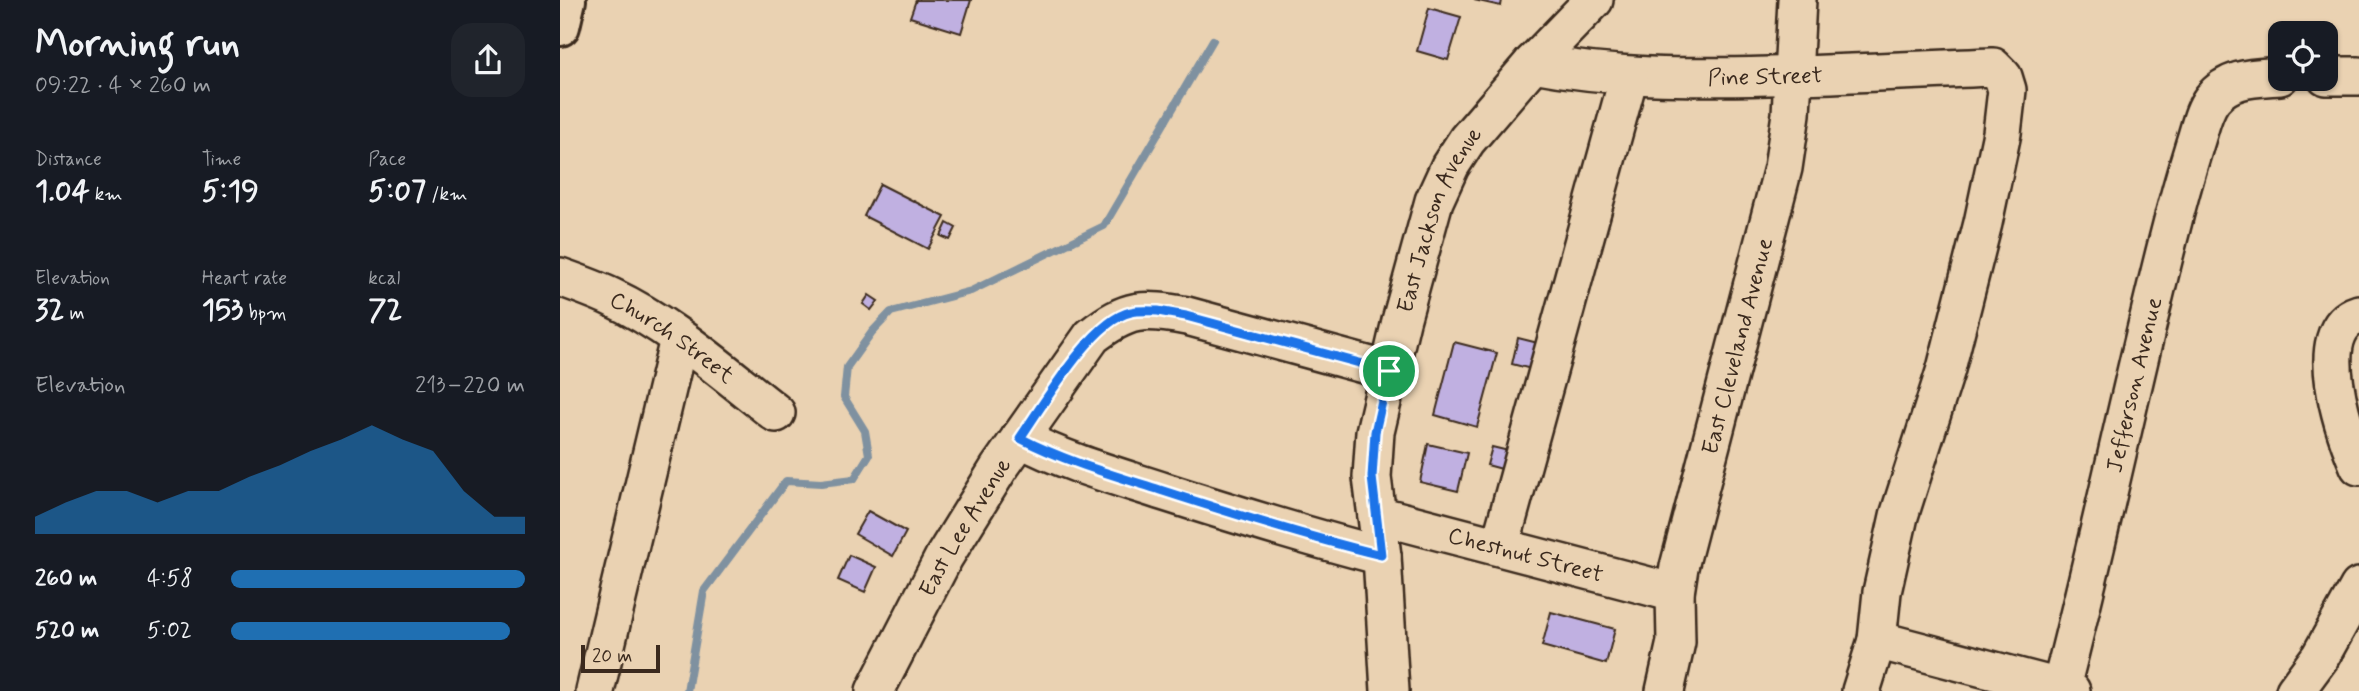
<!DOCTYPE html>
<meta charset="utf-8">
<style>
body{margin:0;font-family:Mynerve,sans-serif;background:#20242c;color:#f1f3f6;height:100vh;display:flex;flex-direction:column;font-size:26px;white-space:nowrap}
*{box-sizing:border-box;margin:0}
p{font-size:23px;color:#9ea1a6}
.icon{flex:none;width:38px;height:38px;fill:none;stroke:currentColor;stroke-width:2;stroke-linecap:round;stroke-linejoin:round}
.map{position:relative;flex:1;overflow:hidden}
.drawer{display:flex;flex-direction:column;background:#171b24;width:560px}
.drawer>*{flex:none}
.tools{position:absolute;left:1708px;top:21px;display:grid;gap:14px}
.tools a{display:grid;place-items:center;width:70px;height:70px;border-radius:14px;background:#171b24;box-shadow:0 2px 5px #0004;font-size:35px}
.scale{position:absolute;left:21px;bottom:18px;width:79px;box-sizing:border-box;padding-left:7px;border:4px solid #3b2a1e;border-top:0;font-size:19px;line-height:24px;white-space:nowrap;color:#3b2a1e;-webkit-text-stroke:5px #ead2b2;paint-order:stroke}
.pin{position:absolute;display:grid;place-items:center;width:60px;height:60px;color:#fff;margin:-30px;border:4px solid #fff;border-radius:50%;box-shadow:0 2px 7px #0007}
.round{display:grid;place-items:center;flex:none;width:74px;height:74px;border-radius:21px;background:#20242c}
.head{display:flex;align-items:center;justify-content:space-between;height:119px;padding:0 35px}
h1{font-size:38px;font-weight:700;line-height:52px}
.figures{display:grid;grid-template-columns:repeat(3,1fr);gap:10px;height:119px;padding:7px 35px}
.figures div{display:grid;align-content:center}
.figures b{font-size:30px;font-weight:700}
.figures small{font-size:19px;font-weight:400}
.figures p{font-size:19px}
.chart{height:196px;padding:14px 35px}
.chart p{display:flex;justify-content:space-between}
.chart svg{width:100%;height:126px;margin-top:7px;fill:#1f6fb2;opacity:.7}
ul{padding:0 35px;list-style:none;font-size:23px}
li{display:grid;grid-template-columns:112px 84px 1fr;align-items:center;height:52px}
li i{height:18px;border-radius:9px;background:#1f6fb2}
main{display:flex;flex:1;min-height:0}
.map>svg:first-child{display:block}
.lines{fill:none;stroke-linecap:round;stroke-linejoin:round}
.stream{stroke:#7f91a0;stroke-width:8}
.building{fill:#c0b0e1;stroke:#3b2a1e;stroke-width:2}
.minor-casing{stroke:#3b2a1e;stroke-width:42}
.major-casing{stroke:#3b2a1e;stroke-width:44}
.minor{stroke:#ead2b2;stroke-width:37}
.major{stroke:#ead2b2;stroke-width:38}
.route-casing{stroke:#fff;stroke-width:14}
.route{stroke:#1a73e8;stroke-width:9}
.labels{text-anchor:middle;stroke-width:7;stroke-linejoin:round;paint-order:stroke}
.street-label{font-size:23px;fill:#3b2a1e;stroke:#ead2b2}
</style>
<main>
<section class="drawer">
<div class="head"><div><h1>Morning run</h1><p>09:22 · 4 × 260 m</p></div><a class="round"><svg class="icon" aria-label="share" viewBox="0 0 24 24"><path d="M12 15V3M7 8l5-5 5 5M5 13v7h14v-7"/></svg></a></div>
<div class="figures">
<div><p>Distance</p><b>1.04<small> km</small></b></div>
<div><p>Time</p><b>5:19</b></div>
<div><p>Pace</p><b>5:07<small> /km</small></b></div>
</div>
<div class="figures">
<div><p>Elevation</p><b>32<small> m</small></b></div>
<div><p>Heart rate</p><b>153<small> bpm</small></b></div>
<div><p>kcal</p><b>72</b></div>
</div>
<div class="chart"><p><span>Elevation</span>213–220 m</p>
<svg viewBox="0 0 160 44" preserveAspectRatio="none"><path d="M0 44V38L10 33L20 29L30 29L40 33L50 29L60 29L70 24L80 20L90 15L100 11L110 6L120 11L130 15L140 29L150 38L160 38V44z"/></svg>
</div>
<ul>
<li><b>260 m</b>4:58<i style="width:100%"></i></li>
<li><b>520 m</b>5:02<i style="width:95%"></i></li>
</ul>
</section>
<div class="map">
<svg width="1799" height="691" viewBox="0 0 1799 691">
<rect width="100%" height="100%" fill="#ead2b2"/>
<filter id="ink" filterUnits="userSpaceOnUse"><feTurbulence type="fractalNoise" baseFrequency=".0143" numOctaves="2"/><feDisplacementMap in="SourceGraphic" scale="14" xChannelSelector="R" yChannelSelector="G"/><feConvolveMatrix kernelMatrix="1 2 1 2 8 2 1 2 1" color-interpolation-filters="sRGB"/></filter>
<g filter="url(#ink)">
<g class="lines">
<path class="stream" d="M127,691L144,591L226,481L261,483L294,479L309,455L305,431L284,397L287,367L312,332L331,312L411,291L544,226L653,40"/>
</g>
<g class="building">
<path d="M356,0H411L401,33L350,17Z"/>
<path d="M914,0H942L941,6Z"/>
<path d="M869,8L901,17L888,60L857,51Z"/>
<path d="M320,184L385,217L368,249L304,216Z"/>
<path d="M387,223L396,228L390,240L381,236Z"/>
<path d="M309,295L318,301L311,310L303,304Z"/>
<path d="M958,338L986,345L979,371L952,364Z"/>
<path d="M894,342L937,353L917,427L875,415Z"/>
<path d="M868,444L907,453L898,491L860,482Z"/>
<path d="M932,447L957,453L953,472L927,465Z"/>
<path d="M308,511L346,532L333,556L295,534Z"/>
<path d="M289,555L316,567L305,592L278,580Z"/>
<path d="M991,612L1055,629L1046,664L982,646Z"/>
</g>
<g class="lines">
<g class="minor-casing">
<g id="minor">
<path id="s1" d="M973,63C1051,78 1128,78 1208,76C1283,74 1358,70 1433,67L1443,77L1447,90L1442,133L1423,223L1386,369L1339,516L1322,592L1317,640L1301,691"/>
<path d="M1766,76H1799"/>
<path id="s2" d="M0,277C17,283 34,289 51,297C111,325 163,372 216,413"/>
<path d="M1799,314C1748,330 1785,433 1799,466"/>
<path d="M460,438C505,462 556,476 605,492C677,515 748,537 822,556"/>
<path id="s3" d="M817,515L1115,593"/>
<path d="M940,546L1069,76"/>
<path d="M1317,640L1511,691"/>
<path d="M35,691L119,339"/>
<path id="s4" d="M315,691L384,557L439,468L532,336C568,308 583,308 627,316L829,371"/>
<path id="s5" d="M830,691L822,556L812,477L815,432L841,321L874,201L890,166L907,140L973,63L1034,0"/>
<path id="s6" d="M1105,691L1116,642L1115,593L1119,567L1223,168L1231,114L1237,0"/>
<path id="s7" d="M1500,691C1539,541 1570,390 1608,240C1616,208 1625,175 1635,143C1640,128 1643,111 1652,99C1669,77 1695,78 1720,76"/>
<path d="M1735,691L1760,657L1799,587"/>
</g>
</g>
<g class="major-casing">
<path id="major" d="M0,26L6,0"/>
</g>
<use href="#minor" class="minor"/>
<use href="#major" class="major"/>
</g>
</g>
<g class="lines" filter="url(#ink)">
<g class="route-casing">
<path id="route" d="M598,311L626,316L829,371L815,432L812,477L821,555C747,537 674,514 600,490C553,475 504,461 460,438C483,405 532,320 571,312C579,310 589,311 598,311Z"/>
</g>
<use href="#route" class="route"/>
</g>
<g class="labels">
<g class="street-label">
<text dy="8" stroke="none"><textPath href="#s1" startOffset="233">Pine Street</textPath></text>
<text dy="8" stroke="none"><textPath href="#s5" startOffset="483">East Jackson Avenue</textPath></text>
<text dy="8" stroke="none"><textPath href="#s2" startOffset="128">Church Street</textPath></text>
<text dy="8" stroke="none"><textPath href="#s6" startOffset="354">East Cleveland Avenue</textPath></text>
<text dy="8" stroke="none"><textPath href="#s7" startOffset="315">Jefferson Avenue</textPath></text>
<text dy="8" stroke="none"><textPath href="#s4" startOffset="187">East Lee Avenue</textPath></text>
<text dy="8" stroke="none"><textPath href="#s3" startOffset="154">Chestnut Street</textPath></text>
</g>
</g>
</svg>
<div class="tools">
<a><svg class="icon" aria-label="locate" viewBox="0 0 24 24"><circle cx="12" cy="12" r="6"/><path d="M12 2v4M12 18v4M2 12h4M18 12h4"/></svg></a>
</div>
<div class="scale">20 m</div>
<div class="pin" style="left:829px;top:371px;background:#1e9e55"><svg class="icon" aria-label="arrive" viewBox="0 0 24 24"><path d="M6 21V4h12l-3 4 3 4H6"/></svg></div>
</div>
</main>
